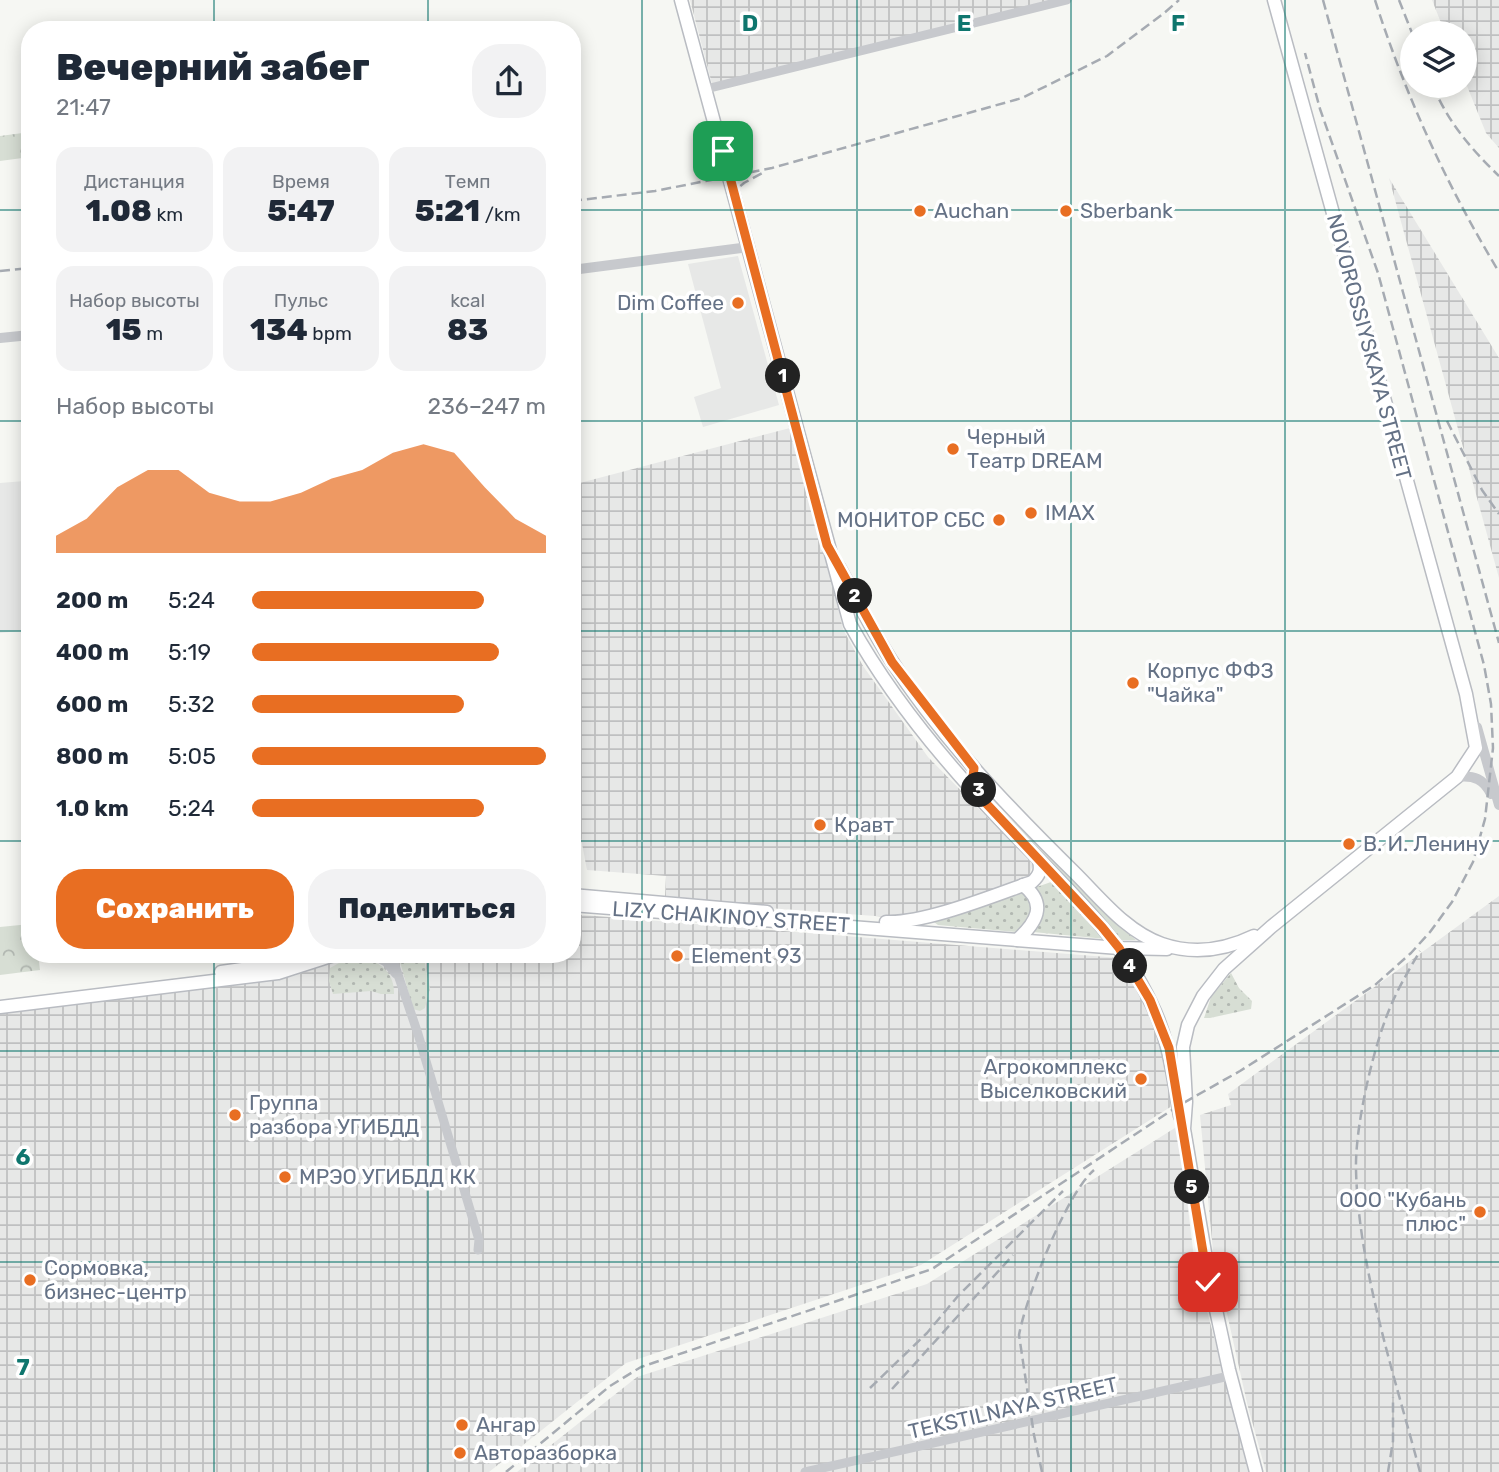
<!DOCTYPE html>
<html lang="ru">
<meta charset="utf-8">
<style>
body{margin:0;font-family:Rubik,sans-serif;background:#f2f2f3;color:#1f2937;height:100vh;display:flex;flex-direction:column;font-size:26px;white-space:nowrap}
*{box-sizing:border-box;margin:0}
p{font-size:23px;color:#747a83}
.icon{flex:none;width:38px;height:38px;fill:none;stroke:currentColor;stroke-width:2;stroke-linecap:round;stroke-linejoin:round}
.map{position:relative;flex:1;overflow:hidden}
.panel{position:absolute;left:21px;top:21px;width:560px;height:942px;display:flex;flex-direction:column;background:#fff;border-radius:28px;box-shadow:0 4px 18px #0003}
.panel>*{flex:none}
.controls{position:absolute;left:1400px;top:21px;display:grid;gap:14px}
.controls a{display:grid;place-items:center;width:77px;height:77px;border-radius:50%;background:#fff;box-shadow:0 4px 18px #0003;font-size:35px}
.pin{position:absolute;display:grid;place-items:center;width:60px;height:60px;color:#fff;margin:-30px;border-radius:14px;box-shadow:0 4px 10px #0006}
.km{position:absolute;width:35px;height:35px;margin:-18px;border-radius:50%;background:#222;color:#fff;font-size:19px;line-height:35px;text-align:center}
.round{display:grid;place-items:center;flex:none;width:74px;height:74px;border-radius:28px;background:#f2f2f3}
.head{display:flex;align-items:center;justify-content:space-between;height:119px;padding:0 35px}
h1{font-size:38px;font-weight:800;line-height:52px}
.figures{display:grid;grid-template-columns:repeat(3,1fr);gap:10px;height:119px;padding:7px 35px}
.figures div{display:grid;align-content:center;border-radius:18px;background:#f2f2f3;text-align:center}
.figures b{font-size:30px;font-weight:800}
.figures small{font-size:19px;font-weight:400}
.figures p{font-size:19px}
.chart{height:196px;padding:14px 35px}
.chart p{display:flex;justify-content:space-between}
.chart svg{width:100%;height:126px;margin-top:7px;fill:#e86e22;opacity:.7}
.cta{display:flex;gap:14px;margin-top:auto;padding:14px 35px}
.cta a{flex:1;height:80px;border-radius:28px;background:#e86e22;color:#fff;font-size:28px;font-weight:800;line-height:80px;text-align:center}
.cta a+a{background:#f2f2f3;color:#1f2937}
ul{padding:0 35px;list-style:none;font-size:23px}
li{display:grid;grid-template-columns:112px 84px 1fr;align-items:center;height:52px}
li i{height:18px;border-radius:9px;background:#e86e22}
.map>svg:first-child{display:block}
.built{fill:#e7e8e7}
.industrial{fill:url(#industrial-grid)}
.grass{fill:url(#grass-dots)}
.forest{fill:url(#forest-crowns)}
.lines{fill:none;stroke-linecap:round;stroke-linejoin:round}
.secondary-casing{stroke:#b9bcc2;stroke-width:15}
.minor{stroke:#c7c9cd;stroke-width:9}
.tertiary{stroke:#c7c9cd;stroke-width:10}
.secondary{stroke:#fff;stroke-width:12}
.rail{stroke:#a6abb2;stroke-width:2.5;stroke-dasharray:10 5;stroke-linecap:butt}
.route-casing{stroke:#fff;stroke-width:14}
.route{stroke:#e86e22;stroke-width:9}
.grid{fill:none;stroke:#0f766e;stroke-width:2;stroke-opacity:0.55}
.poi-dot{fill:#e86e22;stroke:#fff;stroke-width:2.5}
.labels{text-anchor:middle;stroke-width:7;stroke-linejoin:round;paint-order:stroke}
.poi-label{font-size:21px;fill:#657286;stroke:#fff;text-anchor:start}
.street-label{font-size:21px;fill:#657286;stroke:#fff}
.grid-label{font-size:23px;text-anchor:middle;font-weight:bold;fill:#0f766e;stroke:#fff;stroke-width:7;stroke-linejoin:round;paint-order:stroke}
</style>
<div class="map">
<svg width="1499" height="1472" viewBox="0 0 1499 1472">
<defs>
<pattern id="industrial-grid" width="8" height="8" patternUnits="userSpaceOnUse" patternTransform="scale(1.75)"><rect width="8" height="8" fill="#e7e8e7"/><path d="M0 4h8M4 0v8" fill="none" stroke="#bfc0c1"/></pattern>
<pattern id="grass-dots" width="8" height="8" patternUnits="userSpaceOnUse" patternTransform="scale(1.75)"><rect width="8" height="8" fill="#d7ded4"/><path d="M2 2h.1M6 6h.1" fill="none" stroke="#b2b8b2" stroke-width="1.8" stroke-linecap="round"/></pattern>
<pattern id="forest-crowns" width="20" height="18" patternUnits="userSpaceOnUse" patternTransform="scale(1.75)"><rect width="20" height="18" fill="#d7ded4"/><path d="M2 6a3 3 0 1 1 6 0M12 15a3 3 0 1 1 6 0" fill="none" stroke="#b2b8b2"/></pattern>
</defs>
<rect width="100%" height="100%" fill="#f6f7f3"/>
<g class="built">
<path d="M738,256L779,405L703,427L694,397L721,388L688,264Z"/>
<path d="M30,449V630L0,633V483L25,481L21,450Z"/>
</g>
<g class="industrial">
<path d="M690,0H1054L712,84Z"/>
<path d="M1432,0H1499V148L1486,133L1465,81V33H1445Z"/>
<path d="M1389,178L1499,358V578Z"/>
<path d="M794,427L843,629L863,666L928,757L1033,864L1029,876L1017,883L922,914L888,917L716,904L665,896L666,876L587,870L572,791V485Z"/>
<path d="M1499,896V1472H1266L1247,1403L1213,1251L1200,1115L1231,1105L1228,1094Z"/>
<path d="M572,914L1119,958L1144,1000L1158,1031L1171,1081L1172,1106L921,1265L626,1363L489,1472H0V1013L294,976L348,954H572Z"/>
<path d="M1178,1126L1195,1266L1250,1472H517L637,1377L927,1284Z"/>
</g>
<g class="grass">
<path d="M980,789L1113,921L1136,940H1120L1095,910L978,791Z"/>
<path d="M1051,882L1106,939L1033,932C1042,916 1045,903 1034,888Z"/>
<path d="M1024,890L1033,908L1026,926L1016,932L938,925L934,922Z"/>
<path d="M398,954H423L430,988L425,1008L420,1011L413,1009Z"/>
<path d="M365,958C382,963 395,975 394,994H381L371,991L333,994L329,981L330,968L339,963Z"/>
<path d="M1231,973L1239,988L1252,1001L1251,1009L1210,1018H1204L1211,997Z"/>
</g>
<g class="forest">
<path d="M30,132V157L0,161V136Z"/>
<path d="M30,924V954H38L40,970L0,975V927Z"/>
</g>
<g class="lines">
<g class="secondary-casing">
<g id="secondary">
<path d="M681,0L850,624C891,698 947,765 1006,826C1059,881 1118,932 1151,1003C1169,1039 1173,1076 1180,1116"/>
<path d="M839,567C856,598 872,630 891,660C942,739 1009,808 1076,874C1101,899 1127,932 1162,944C1194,955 1225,950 1254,936"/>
<path d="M572,895L767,912"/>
<path d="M572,905L1119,948L1167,949"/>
<path d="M886,922C924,924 995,895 1032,882C1040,875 1041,870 1039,860"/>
<path d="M1017,940C1036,923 1048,904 1023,885"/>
<path d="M221,972L284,963L313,954"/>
<path d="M0,1007L278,973L337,954"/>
<path d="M1256,1472L1229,1370L1210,1282L1184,1129L1186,1102L1183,1047L1188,1025L1203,996L1224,969L1271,927L1457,777L1476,748L1466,694L1274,0"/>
</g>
</g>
<g class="minor">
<path d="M706,89L1067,0"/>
<path d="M370,954L386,962L396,974"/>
<path d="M391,954L418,1034L479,1240L478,1250"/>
<path d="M805,1472L1229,1376"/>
</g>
<g class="tertiary">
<path d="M572,270L749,247"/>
<path d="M0,338L30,335"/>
<path d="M1477,727L1499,805"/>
<path d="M1457,777C1474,775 1484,779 1491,794"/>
</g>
<use href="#secondary" class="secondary"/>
<g class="rail">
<path d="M1323,0L1499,643"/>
<path d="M1375,0C1406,97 1447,186 1499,272"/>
<path d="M1399,0L1412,33"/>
<path d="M1433,86C1448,122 1471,149 1499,176"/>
<path d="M729,196L744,183L764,172"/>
<path d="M572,201L655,191L772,168L1022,98L1107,56L1163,14L1179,0"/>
<path d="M0,271L30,268"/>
<path d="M1447,421L1482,490L1499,514"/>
<path d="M870,1388L927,1333L958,1296L1063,1191"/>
<path d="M892,1389L1013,1255"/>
<path d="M506,1472L610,1386L641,1367L932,1269L1178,1106L1240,1071L1375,985L1411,953L1430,932L1452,902L1473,862L1485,819L1493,748L1491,704L1484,665L1378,273L1320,109L1305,53"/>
<path d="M1042,1472L1034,1435L1019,1335C1026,1297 1066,1194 1094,1170"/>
<path d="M1388,1472L1393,1441V1397"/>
<path d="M1420,1472C1395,1377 1358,1267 1356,1169C1355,1125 1374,1043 1392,1003C1400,985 1410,968 1420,951"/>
</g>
</g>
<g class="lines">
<g class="route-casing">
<path id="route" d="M723,151L827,545L892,662L974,768L973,777L982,799L1102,927L1119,948L1150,1000L1169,1048L1208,1282"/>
</g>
<use href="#route" class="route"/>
</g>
<path class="grid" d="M214,0V30M428,0V30M642,0V1472M857,0V1472M1071,0V1472M1285,0V1472M0,210H30M572,210H1499M0,421H30M572,421H1499M0,631H30M572,631H1499M0,841H30M572,841H1499M214,954V1472M428,954V1472M0,1051H1499M0,1262H1499"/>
<g class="poi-dot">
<circle cx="920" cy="211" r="7"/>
<circle cx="1066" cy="211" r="7"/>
<circle cx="738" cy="303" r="7"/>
<circle cx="953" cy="449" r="7"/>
<circle cx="1031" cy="513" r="7"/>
<circle cx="999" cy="520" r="7"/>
<circle cx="1133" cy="683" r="7"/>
<circle cx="820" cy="825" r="7"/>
<circle cx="1349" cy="844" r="7"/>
<circle cx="677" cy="956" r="7"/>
<circle cx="1141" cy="1079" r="7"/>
<circle cx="235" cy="1115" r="7"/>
<circle cx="285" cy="1177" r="7"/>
<circle cx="1480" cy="1212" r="7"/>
<circle cx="30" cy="1280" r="7"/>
<circle cx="462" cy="1425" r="7"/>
<circle cx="460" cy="1453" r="7"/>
</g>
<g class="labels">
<g class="poi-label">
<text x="934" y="218">Auchan</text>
<text x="1080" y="218">Sberbank</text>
<text x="724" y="310" text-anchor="end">Dim Coffee</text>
<text x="967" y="444">Черный<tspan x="967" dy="24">Театр DREAM</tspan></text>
<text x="1045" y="520">IMAX</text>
<text x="985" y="527" text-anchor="end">МОНИТОР СБС</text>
<text x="1147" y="678">Корпус ФФЗ<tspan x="1147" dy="24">"Чайка"</tspan></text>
<text x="834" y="832">Кравт</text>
<text x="1363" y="851">В. И. Ленину</text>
<text x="691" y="963">Element 93</text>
<text x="1127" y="1074" text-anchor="end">Агрокомплекс<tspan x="1127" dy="24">Выселковский</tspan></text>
<text x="249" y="1110">Группа<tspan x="249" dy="24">разбора УГИБДД</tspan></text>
<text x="299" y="1184">МРЭО УГИБДД КК</text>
<text x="1466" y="1207" text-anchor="end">ООО "Кубань<tspan x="1466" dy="24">плюс"</tspan></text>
<text x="44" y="1275">Сормовка,<tspan x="44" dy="24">бизнес-центр</tspan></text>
<text x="476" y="1432">Ангар</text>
<text x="474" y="1460">Авторазборка</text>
</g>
<g class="street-label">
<text transform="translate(1369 347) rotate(75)" y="7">NOVOROSSIYSKAYA STREET</text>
<text transform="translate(731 917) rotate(4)" y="7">LIZY CHAIKINOY STREET</text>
<text transform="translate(1013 1408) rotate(-13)" y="7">TEKSTILNAYA STREET</text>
</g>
</g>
<g class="grid-label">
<text x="750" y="31">D</text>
<text x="964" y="31">E</text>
<text x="1178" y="31">F</text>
<text x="23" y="1165">6</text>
<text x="23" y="1375">7</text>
</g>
</svg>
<div class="controls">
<a><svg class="icon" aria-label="layers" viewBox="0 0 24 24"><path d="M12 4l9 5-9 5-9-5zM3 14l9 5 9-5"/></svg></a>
</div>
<div class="pin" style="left:723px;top:151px;background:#1e9e55"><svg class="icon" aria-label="arrive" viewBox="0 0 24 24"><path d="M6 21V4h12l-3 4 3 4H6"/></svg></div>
<div class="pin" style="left:1208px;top:1282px;background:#d93025"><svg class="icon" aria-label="check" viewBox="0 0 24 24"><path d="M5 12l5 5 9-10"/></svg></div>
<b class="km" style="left:783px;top:376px">1</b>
<b class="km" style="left:855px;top:596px">2</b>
<b class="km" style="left:979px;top:790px">3</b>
<b class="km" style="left:1130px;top:966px">4</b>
<b class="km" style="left:1192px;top:1187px">5</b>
<section class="panel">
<div class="head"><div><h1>Вечерний забег</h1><p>21:47</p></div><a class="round"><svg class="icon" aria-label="share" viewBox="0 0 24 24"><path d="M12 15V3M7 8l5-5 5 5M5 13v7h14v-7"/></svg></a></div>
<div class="figures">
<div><p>Дистанция</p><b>1.08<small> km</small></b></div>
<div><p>Время</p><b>5:47</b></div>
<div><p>Темп</p><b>5:21<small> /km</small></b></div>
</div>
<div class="figures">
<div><p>Набор высоты</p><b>15<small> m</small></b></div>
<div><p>Пульс</p><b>134<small> bpm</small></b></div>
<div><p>kcal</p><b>83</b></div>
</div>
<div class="chart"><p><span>Набор высоты</span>236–247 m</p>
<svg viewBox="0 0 160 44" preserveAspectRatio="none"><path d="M0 44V38L10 32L20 21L30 15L40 15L50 23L60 26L70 26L80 23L90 18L100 15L110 9L120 6L130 9L140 21L150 32L160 38V44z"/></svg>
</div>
<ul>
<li><b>200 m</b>5:24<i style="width:79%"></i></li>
<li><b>400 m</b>5:19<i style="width:84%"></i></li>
<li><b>600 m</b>5:32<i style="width:72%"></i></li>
<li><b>800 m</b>5:05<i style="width:100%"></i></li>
<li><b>1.0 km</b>5:24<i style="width:79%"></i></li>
</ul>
<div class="cta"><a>Сохранить</a><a>Поделиться</a></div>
</section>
</div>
